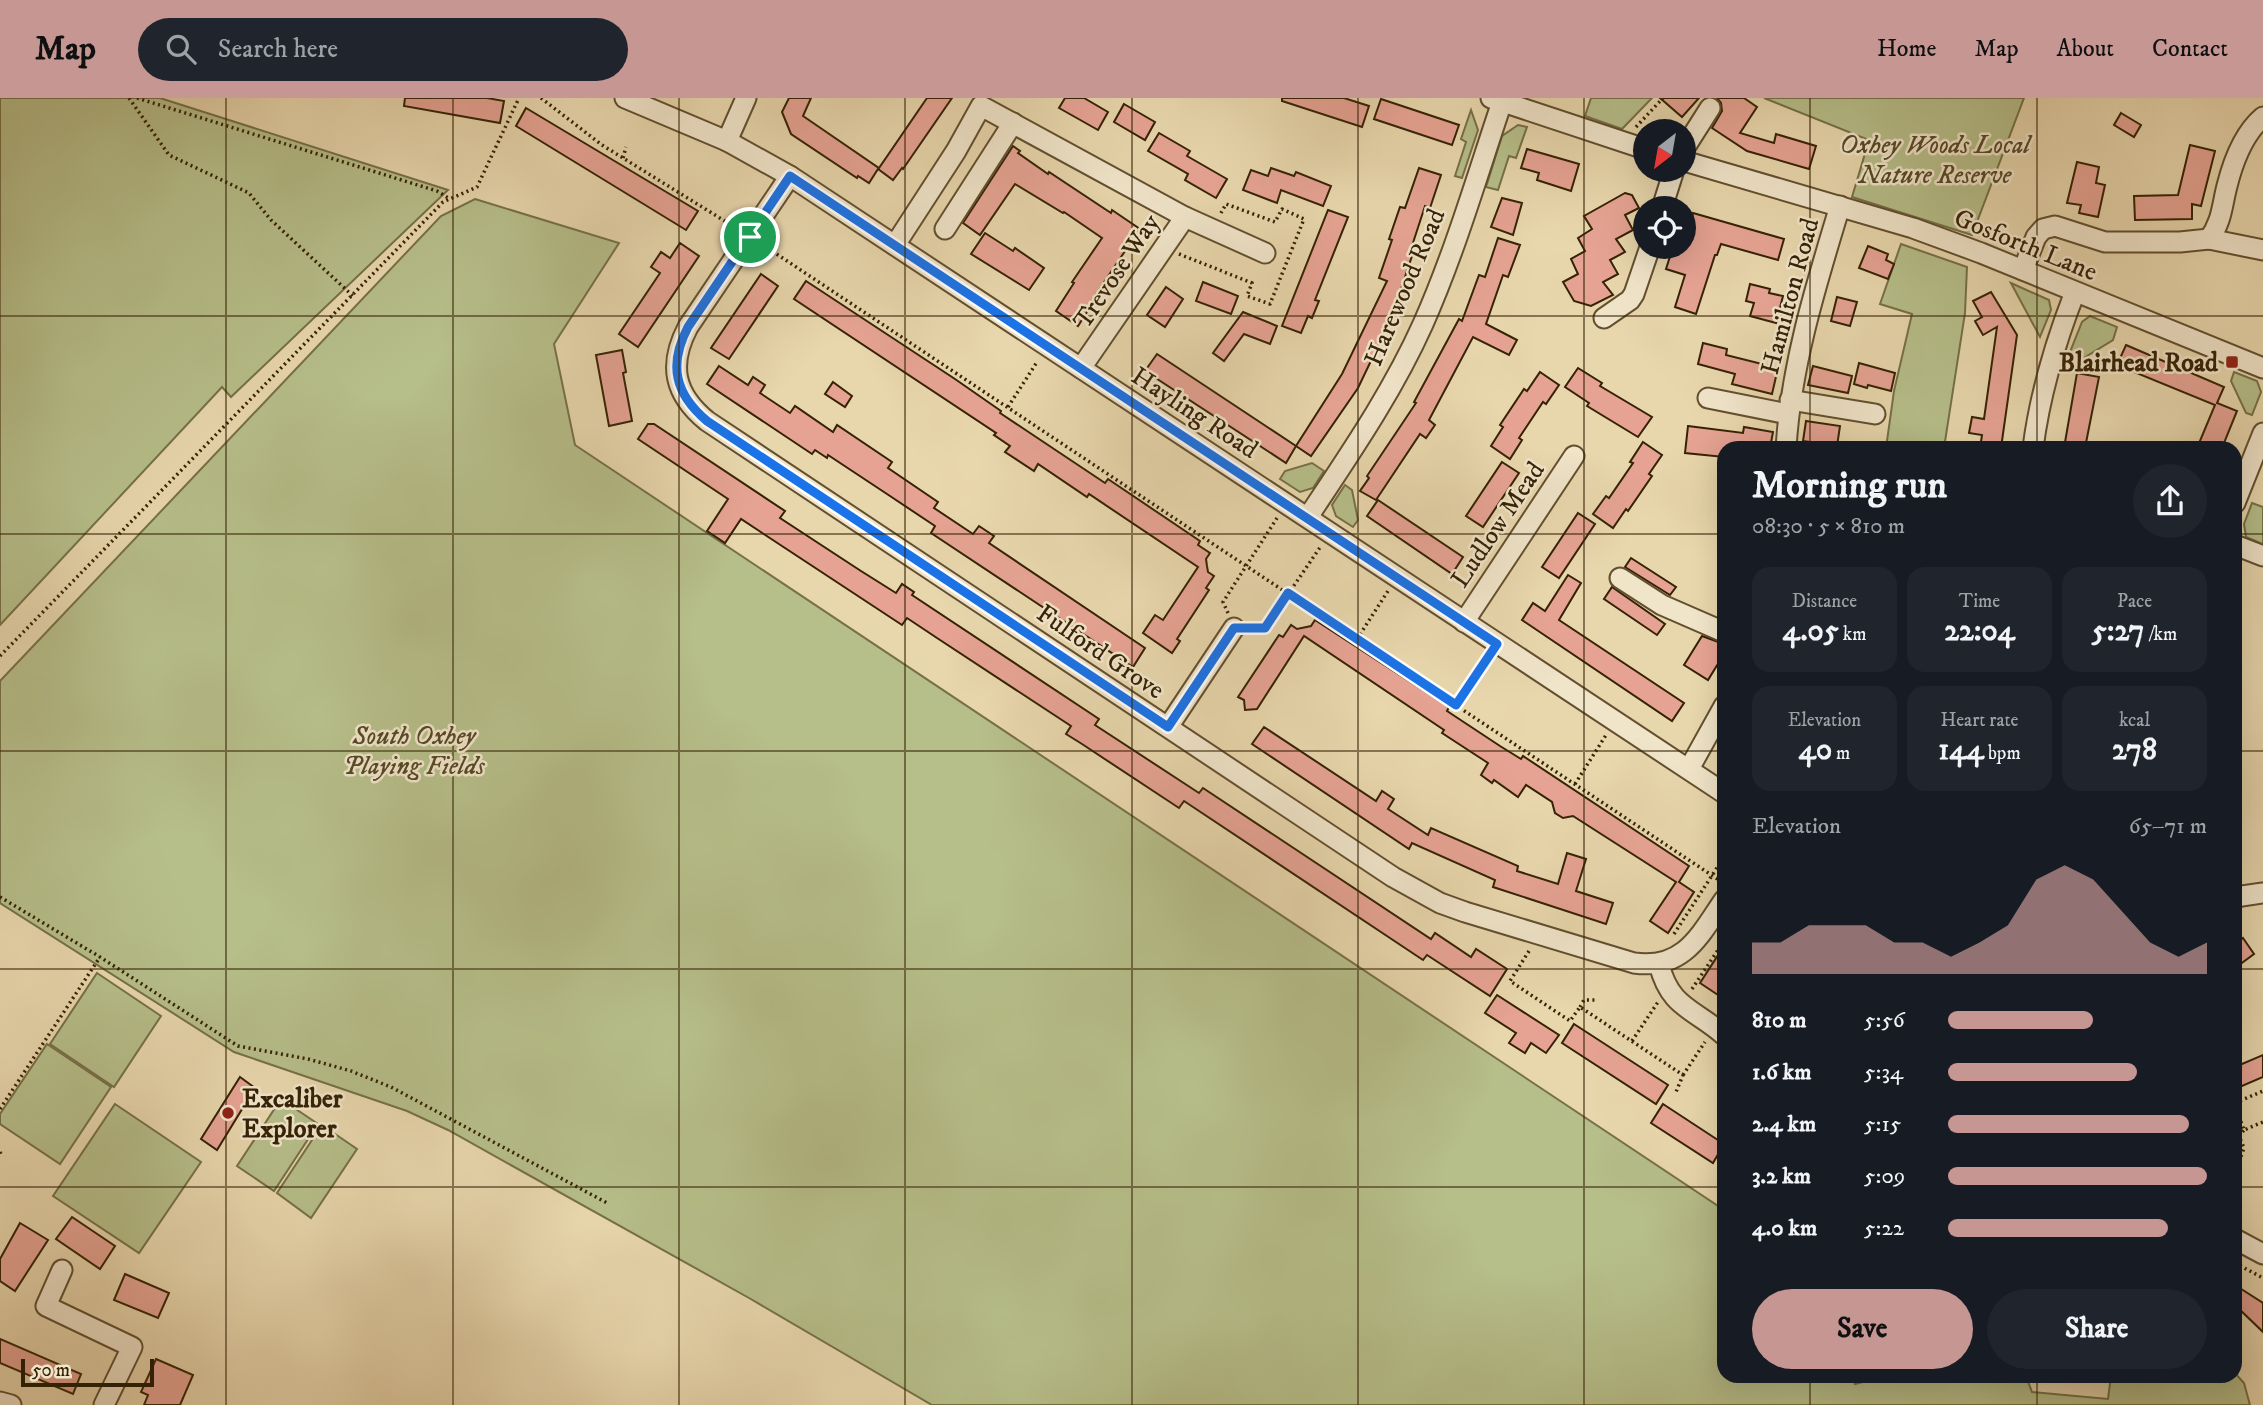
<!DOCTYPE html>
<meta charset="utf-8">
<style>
body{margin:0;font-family:"IM FELL DW Pica",serif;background:#20242c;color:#f1f3f6;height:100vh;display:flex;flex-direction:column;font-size:26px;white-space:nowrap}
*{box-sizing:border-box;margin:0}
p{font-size:23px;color:#9ea1a6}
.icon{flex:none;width:38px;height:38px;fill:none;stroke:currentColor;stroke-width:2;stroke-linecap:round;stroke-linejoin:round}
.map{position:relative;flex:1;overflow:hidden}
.panel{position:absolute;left:1717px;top:343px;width:525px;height:942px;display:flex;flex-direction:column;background:#171b24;border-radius:21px;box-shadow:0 7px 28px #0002}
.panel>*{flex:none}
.needle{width:46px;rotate:211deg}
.controls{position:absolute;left:1633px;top:21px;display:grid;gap:14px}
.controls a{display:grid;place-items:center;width:63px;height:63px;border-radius:50%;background:#171b24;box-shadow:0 7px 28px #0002;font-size:35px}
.scale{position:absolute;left:21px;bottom:18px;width:133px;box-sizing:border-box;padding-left:7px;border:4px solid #352205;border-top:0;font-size:19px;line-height:24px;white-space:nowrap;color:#352205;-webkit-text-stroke:5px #f0e4c9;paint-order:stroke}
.pin{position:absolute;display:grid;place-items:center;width:60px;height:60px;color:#fff;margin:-30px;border:4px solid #fff;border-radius:50%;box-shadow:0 2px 7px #0007}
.round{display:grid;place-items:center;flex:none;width:74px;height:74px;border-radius:37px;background:#20242c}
.headline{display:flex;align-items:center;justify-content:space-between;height:119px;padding:0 35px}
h1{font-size:38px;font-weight:800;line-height:52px}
.stats{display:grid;grid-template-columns:repeat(3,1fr);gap:10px;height:119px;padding:7px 35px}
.stats div{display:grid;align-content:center;border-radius:18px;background:#20242c;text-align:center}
.stats b{font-size:30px;font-weight:800}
.stats small{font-size:19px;font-weight:400}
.stats p{font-size:19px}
.chart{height:196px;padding:14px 35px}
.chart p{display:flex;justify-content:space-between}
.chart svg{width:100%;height:126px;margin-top:7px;fill:#c59692;opacity:.7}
.button{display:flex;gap:14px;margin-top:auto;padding:14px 35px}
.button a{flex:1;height:80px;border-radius:42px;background:#c59692;color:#111;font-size:28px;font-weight:800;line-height:80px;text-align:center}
.button a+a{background:#20242c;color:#f1f3f6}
ul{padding:0 35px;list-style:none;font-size:23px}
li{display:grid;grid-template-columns:112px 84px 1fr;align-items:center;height:52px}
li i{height:18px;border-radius:9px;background:#c59692}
header{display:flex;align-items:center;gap:42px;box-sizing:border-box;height:98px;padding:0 35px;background:#c59692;color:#111}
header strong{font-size:33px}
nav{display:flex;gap:38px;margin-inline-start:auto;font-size:24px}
.search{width:490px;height:63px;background:#20242c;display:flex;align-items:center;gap:18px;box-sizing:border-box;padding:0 24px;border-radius:38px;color:#9ea1a6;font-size:26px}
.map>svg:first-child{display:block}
.green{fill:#b6be89;stroke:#767047;stroke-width:2}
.building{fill:#e6a393;stroke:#352205;stroke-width:2}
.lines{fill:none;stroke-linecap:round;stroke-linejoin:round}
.minor-casing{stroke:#624f2f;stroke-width:23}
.path{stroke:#352205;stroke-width:3.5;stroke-dasharray:2 3.5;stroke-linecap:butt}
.minor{stroke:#f0e4c9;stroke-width:19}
.route-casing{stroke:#fff;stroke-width:14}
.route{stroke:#1a73e8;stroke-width:9}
.grid{fill:none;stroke:#352205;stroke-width:2;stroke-opacity:0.55}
.poi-dot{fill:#8f2418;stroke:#f0e4c9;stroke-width:2.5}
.labels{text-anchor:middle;stroke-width:5;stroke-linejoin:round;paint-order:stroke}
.park-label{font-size:26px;font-style:italic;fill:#554926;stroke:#f0e4c9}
.street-label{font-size:26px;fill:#352205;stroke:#f0e4c9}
.poi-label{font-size:26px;font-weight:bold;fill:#352205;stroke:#f0e4c9;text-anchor:end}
</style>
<header>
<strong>Map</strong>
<div class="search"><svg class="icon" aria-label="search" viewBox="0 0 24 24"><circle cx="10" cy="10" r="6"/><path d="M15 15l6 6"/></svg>Search here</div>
<nav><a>Home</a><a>Map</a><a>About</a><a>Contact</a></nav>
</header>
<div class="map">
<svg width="2263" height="1307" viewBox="0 0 2263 1307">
<rect width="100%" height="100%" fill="#e8d6ac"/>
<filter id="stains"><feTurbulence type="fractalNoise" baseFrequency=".00286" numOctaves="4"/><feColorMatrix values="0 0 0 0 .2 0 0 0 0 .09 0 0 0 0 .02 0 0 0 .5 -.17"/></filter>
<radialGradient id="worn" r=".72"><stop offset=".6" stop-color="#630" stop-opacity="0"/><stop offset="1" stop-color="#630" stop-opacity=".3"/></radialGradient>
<g class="green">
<path d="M0,0H160L448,92L231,299L222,289L0,527Z"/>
<path d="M1591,0H1652L1622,31L1585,18Z"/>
<path d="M1764,0H2024L1972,137L1852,99L1869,42Z"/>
<path d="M1471,12L1478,32L1462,80L1455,78L1466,44L1461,41Z"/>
<path d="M1518,27L1527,29L1516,60L1509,58L1498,92L1486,89L1502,38Z"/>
<path d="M475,101L619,145L554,246L575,347L1718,1108L1724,1122V1278H1852L1855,1286L1886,1278H2026L2032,1294L2108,1301L2111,1278H2235V1275L2244,1285L2250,1307H932L749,1200L448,1032L407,1013L234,954L0,805V583L441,118Z"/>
<path d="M1901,146L1967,169L1965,215L1944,350H1886L1894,293L1912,216L1880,206Z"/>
<path d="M2011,185L2049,202L2051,212L2040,239Z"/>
<path d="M2090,218L2117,229L2113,242L2082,261L2068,259L2082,224Z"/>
<path d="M2234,274L2257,283L2261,294L2252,317L2246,315L2231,283Z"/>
<path d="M1312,365L1324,373L1313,390L1300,394L1280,381L1285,373Z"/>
<path d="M1345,387L1352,392L1358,422L1353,429L1336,418L1332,407Z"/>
<path d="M2252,405L2263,409V446L2246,439L2244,426Z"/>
<path d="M97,875L161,918L114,989L50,946Z"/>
<path d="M47,946L111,989L60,1066L0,1026V1016Z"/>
<path d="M281,1001L318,1026L274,1093L237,1068Z"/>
<path d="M115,1006L201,1064L139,1155L53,1098Z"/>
<path d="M322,1027L357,1051L311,1120L277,1095Z"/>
</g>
<g class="building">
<path d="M405,0H487L504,3L500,25L404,8Z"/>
<path d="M789,0H811L803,18L879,70L927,0H952L903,71L902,70L893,82L878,71L869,85L858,78L857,80L791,36L782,14Z"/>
<path d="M1065,0H1084L1108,14L1098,32L1059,10Z"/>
<path d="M1282,0H1344L1369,8L1362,29L1282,3Z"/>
<path d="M1660,0H1699L1682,19Z"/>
<path d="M1717,0H1744L1757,9L1740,35L1774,45L1776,36L1816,48L1809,71L1747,53L1712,30L1722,13L1721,5Z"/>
<path d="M1381,1L1459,27L1452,47L1374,21Z"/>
<path d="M1124,6L1155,24L1145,42L1114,24Z"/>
<path d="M526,10L698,113L686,132L516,28Z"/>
<path d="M2121,15L2141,27L2134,39L2114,27Z"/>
<path d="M1159,35L1190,53L1187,58L1227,81L1216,100L1185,82L1188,76L1148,53Z"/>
<path d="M2190,47L2215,53L2201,108L2192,106V121L2135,122L2134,98L2178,97Z"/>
<path d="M1013,48L1020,53L1018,55L1048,76L1049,74L1111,115L1112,112L1140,131L1094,199L1096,200L1078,228L1056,213L1074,185L1072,184L1102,140L1064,114L1063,115L1015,86L980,137L963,125Z"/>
<path d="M1527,51L1579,66L1571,93L1537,82L1539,75L1521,70Z"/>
<path d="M2077,64L2099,69L2096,85L2105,87L2098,119L2079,115L2081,107L2067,105Z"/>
<path d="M1271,70L1294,78L1296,74L1331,88L1323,108L1281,92L1277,105L1243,92L1251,72L1268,78Z"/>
<path d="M1419,70L1441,77L1430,110L1425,108L1410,154L1413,155L1399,197L1402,198L1358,290L1311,358L1296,348L1342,276L1387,183L1379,180L1392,142L1389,141L1400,109L1405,110Z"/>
<path d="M1625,95L1632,97L1639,110L1625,117L1633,132L1616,141L1625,154L1610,162L1618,176L1603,184L1613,197L1591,208L1574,203L1563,184L1578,176L1571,161L1585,153L1578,140L1592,131L1584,118Z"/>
<path d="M1502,100L1522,105L1513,137L1491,129Z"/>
<path d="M1328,112L1348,119L1315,202L1319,203L1312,220L1308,218L1301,235L1282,228Z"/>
<path d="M1693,115L1784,141L1778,162L1721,146L1717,157H1715L1696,216L1675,209L1685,177L1666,171L1673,149H1684Z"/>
<path d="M985,135L1013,153L1015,150L1044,170L1029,192L971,156Z"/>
<path d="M1498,140L1520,147L1508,179L1503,177L1486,226L1517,242L1509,257L1473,239L1429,322L1435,327L1426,340L1420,336L1376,402L1360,393L1369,380L1367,378L1416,305L1414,304L1459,221L1462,223L1479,177L1485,179Z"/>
<path d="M680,145L699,158L638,249L619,236L660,175L651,169L661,154L670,160Z"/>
<path d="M1868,148L1888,156L1886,162L1894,166L1888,181L1859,170Z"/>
<path d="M761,176L778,188L729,261L711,250Z"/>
<path d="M806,183L955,281L1001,313L1000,315L1105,385L1108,381L1200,443L1198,447L1210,455L1206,461L1207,468L1208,474L1214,478L1206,490L1209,492L1177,541L1180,543L1172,555L1143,535L1155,517L1163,522L1198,469L1089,396L1087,399L1038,366L1034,373L1005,354L1010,348L994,337L996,335L794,201Z"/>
<path d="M1203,184L1238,198L1231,216L1196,203Z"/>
<path d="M1750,186L1770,191L1769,195L1783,198L1776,225L1750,218L1754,205L1746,203Z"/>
<path d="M1166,189L1183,201L1165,229L1147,217Z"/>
<path d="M1991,194L2017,237L2001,350H1980L1982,337L1969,335L1972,319L1984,321L1997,229L1983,237L1975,223L1982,219L1973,203Z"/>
<path d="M1837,199L1857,204L1850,228L1831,223Z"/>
<path d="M1243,214L1277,228L1270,246L1244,236L1224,263L1213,255Z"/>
<path d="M1703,245L1727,251L1726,257L1778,270L1772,296L1732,286L1735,276L1698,266Z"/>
<path d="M2126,247L2224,289L2217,305L2237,313L2222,350H2197L2215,307L2117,267Z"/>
<path d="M622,252L626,274L623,275L632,323L609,328L596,257Z"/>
<path d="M1157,256L1296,348L1286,365L1145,273Z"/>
<path d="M1859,265L1895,275L1891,293L1868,287L1867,290L1854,286Z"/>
<path d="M719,268L748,287L753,279L765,287L760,295L790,315L795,308L833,334L837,327L892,364L888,370L938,404L934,410L973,436L979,428L994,438L989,445L1145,550L1133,569L931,435L935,428L890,398L828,357L827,360L815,352L812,356L707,286Z"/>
<path d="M1813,268L1852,278L1848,295L1808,287Z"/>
<path d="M1578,270L1602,285L1600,288L1652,319L1638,339L1587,308L1589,305L1565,289Z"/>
<path d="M1540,274L1559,287L1546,306L1543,304L1519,340L1522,342L1510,361L1491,348L1503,329L1500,327L1524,291L1527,293Z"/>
<path d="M2077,275L2099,279L2085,350H2064Z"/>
<path d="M833,284L852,298L845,309L825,296Z"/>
<path d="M1806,323L1840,328L1837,348L1803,343Z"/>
<path d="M648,326H654L785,413L780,420L861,473L896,495L902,486L914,494L912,497L1099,621L1095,627L1199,695L1203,690L1431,841L1435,835L1471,859L1476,851L1507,871L1490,898L1427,857L1423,862L1184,703L1179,710L1082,646L1066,636L1071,628L937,540L907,520L902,527L741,421L725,445L707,433L728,401L638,341Z"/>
<path d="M1688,328L1743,335L1744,329L1773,334L1770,350H1724V359L1685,355Z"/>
<path d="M1643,344L1662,357L1649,376L1652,378L1628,413L1626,411L1613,430L1593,416L1606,398L1609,400L1633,365L1630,364Z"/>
<path d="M1502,364L1519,375L1483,429L1466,418Z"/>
<path d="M1378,402L1463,459L1452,476L1367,418Z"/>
<path d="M1578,415L1595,426L1559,480L1542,469Z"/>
<path d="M1631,460L1676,489L1670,497L1625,469Z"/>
<path d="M1568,477L1581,485L1559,522L1684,605L1672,623L1522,522L1533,505L1545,513Z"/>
<path d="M1612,489L1665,526L1657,537L1604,501Z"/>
<path d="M1315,522L1449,609L1447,613L1500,648L1521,661L1523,658L1689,768L1679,784L1694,794L1668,835L1650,823L1676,784L1573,718L1563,720L1555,715L1552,704L1526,687L1518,699L1494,682L1492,685L1481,677L1488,665L1442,635L1444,632L1304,538L1257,611L1245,612L1244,602L1238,599L1279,537L1283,539L1291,527L1297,531L1311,528Z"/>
<path d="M1702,538L1724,546V556L1708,582L1684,567Z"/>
<path d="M1264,629L1376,703L1382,693L1394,701L1388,711L1428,737L1431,730L1518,768L1517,773L1558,786L1567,755L1586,761L1576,793L1613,805L1606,826L1493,789L1495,782L1412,745L1409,751L1252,646Z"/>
<path d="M2243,840L2254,856L2235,870V846Z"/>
<path d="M1724,848V889L1718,897L1700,885Z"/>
<path d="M1497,897L1559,937L1546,955L1531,945L1525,955L1509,945L1516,935L1485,915Z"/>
<path d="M1574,926L1668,987L1656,1006L1562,945Z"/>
<path d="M2263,957V979L2235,991V969Z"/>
<path d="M240,979L255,990L217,1052L201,1041Z"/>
<path d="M1663,1006L1724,1046L1713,1065L1651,1025Z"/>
<path d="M72,1119L115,1148L100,1171L56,1141Z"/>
<path d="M20,1125L48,1142L15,1193L0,1183V1161Z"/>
<path d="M125,1176L169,1195L158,1220L114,1202Z"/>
<path d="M2235,1187L2263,1205V1234L2235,1207Z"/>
<path d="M0,1241L81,1276L73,1296L0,1265Z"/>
<path d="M156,1261L193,1277L180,1307H144L148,1297L141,1294Z"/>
</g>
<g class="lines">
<g class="minor-casing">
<g id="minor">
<path d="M625,0L727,43L790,78L1724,695"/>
<path d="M1491,0L1645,51"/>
<path d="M727,43L746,0"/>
<path d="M1684,51L1710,10"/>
<path d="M1684,63L1913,130L1981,155L2263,270"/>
<path d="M790,78L688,229C668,267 674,296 707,323L1393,779L1440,805L1465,814L1634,865C1684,872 1700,837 1724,802"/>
<path d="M1662,110L1674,72"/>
<path d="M1185,119L1265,155"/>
<path d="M945,131L1013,25"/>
<path d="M2209,141C2222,124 2222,107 2227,88C2233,64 2244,35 2263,19"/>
<path d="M895,147L956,53L981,8L1185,119L1081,270"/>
<path d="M2023,172L2036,139L2043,131L2055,128L2105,144H2180L2209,141L2263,152"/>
<path d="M1604,220L1630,202L1634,196L1650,149"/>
<path d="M1708,300L1788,316"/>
<path d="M1790,302L1875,316"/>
<path d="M1786,350C1791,267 1816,187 1840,108"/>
<path d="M2033,350C2040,295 2055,245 2075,194"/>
<path d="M2235,405L2263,335"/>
<path d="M1308,419C1349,357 1392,295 1423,226C1455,154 1477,78 1502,4"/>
<path d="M2235,447L2263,458"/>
<path d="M1620,480L1662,507L1724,534"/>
<path d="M1464,524L1574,358"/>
<path d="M1168,629L1234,530"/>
<path d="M1689,671L1724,608"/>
<path d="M2235,799L2263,795"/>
<path d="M1659,866C1670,910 1693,910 1724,937"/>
<path d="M2235,1141L2263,1156"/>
<path d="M62,1172L46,1208L132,1249L104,1307"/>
<path d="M0,1304L11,1307"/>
</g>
</g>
<g class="path">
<path d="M129,0L169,57L249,95L271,122L353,198"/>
<path d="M137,0L437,93L450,101"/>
<path d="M541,0L602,47L736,130"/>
<path d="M1636,29L1663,0"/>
<path d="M623,60L626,49"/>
<path d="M763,147L1722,784"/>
<path d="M1179,156L1252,185L1247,198L1270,206L1304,121L1282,111L1275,124L1226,106L1221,115"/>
<path d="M1008,309L1037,264"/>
<path d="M1228,515L1223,504L1277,420"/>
<path d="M1250,530H1265L1321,448"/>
<path d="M1357,541L1388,493"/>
<path d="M0,558L443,104L477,89L519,0"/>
<path d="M1456,607L1488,559"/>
<path d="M1575,686L1606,637"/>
<path d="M0,799L100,859L238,948L308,961L351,973L391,989L609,1106"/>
<path d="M1674,836L1724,759"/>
<path d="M1529,853L1510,883L1570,923L1580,909L1683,977L1676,994"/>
<path d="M1692,891L1724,843"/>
<path d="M1580,909L1584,902H1595"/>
<path d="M1632,943L1658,904"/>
<path d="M1683,977L1705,944"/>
<path d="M2235,1005L2263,993"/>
<path d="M2235,1008L2244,1032L2263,1024"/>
<path d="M0,1011L100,859"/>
<path d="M0,1054L1,1056"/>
<path d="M2235,1074L2244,1050L2239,1038L2244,1032"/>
<path d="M2235,1165L2263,1180"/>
</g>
<use href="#minor" class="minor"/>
</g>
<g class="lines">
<g class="route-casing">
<path id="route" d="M790,78L1497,546L1456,607L1288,495L1265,530H1234L1168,629L707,323C675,296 668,267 688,229Z"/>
</g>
<use href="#route" class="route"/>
</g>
<path class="grid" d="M226,0V1307M453,0V1307M679,0V1307M905,0V1307M1132,0V1307M1358,0V1307M1584,0V1307M1810,0V350M2037,0V350M0,218H2263M0,436H1724M2235,436H2263M0,653H1724M2235,653H2263M0,871H1724M2235,871H2263M0,1089H1724M2235,1089H2263M1810,1278V1307M2037,1278V1307"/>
<g class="poi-dot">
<rect x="2225" y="257" width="14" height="14" rx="3.5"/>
<circle cx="228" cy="1015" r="7"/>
</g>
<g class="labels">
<g class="park-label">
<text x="1935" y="55">Oxhey Woods Local<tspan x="1935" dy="30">Nature Reserve</tspan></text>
<text x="414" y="646">South Oxhey<tspan x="414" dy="30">Playing Fields</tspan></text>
</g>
<g class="street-label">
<text transform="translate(2026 146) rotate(22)" y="9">Gosforth Lane</text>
<text transform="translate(1116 173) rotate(-56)" y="9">Trevose Way</text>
<text transform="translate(1404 189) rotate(-67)" y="9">Harewood Road</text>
<text transform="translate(1789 198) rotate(-75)" y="9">Hamilton Road</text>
<text transform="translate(1195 314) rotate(33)" y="9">Hayling Road</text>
<text transform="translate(1497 426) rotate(-56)" y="9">Ludlow Mead</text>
<text transform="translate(1101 553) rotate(34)" y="9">Fulford Grove</text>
</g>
<g class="poi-label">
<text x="2218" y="273">Blairhead Road</text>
<text x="242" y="1009" text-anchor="start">Excaliber<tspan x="242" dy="30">Explorer</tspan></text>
</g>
</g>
<rect width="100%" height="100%" filter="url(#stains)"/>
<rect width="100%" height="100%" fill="url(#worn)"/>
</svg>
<div class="controls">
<a><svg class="needle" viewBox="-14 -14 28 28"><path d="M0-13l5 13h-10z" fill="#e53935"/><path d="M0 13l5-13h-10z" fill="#9ea1a6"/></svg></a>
<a><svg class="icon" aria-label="locate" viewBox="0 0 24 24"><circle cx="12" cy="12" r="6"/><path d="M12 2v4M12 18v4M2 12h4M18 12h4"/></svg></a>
</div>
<div class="scale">50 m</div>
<div class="pin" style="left:750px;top:139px;background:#1e9e55"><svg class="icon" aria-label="arrive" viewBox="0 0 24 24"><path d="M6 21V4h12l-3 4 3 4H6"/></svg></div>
<section class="panel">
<div class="headline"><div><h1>Morning run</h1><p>08:30 · 5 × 810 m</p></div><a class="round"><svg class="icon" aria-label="share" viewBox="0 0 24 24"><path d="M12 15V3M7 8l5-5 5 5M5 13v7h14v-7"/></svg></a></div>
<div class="stats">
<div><p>Distance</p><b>4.05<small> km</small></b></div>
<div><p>Time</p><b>22:04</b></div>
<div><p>Pace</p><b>5:27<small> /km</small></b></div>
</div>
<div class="stats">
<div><p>Elevation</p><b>40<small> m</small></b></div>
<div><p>Heart rate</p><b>144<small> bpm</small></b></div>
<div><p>kcal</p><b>278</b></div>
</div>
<div class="chart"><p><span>Elevation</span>65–71 m</p>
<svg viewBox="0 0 160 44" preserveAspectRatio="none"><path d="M0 44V33L10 33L20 27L30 27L40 27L50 33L60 33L70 38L80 33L90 27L100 11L110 6L120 11L130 22L140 33L150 38L160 33V44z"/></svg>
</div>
<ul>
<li><b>810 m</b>5:56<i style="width:56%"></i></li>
<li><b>1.6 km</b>5:34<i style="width:73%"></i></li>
<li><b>2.4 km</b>5:15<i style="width:93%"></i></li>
<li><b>3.2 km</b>5:09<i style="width:100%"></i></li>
<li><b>4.0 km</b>5:22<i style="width:85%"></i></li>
</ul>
<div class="button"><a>Save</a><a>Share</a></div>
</section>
</div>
